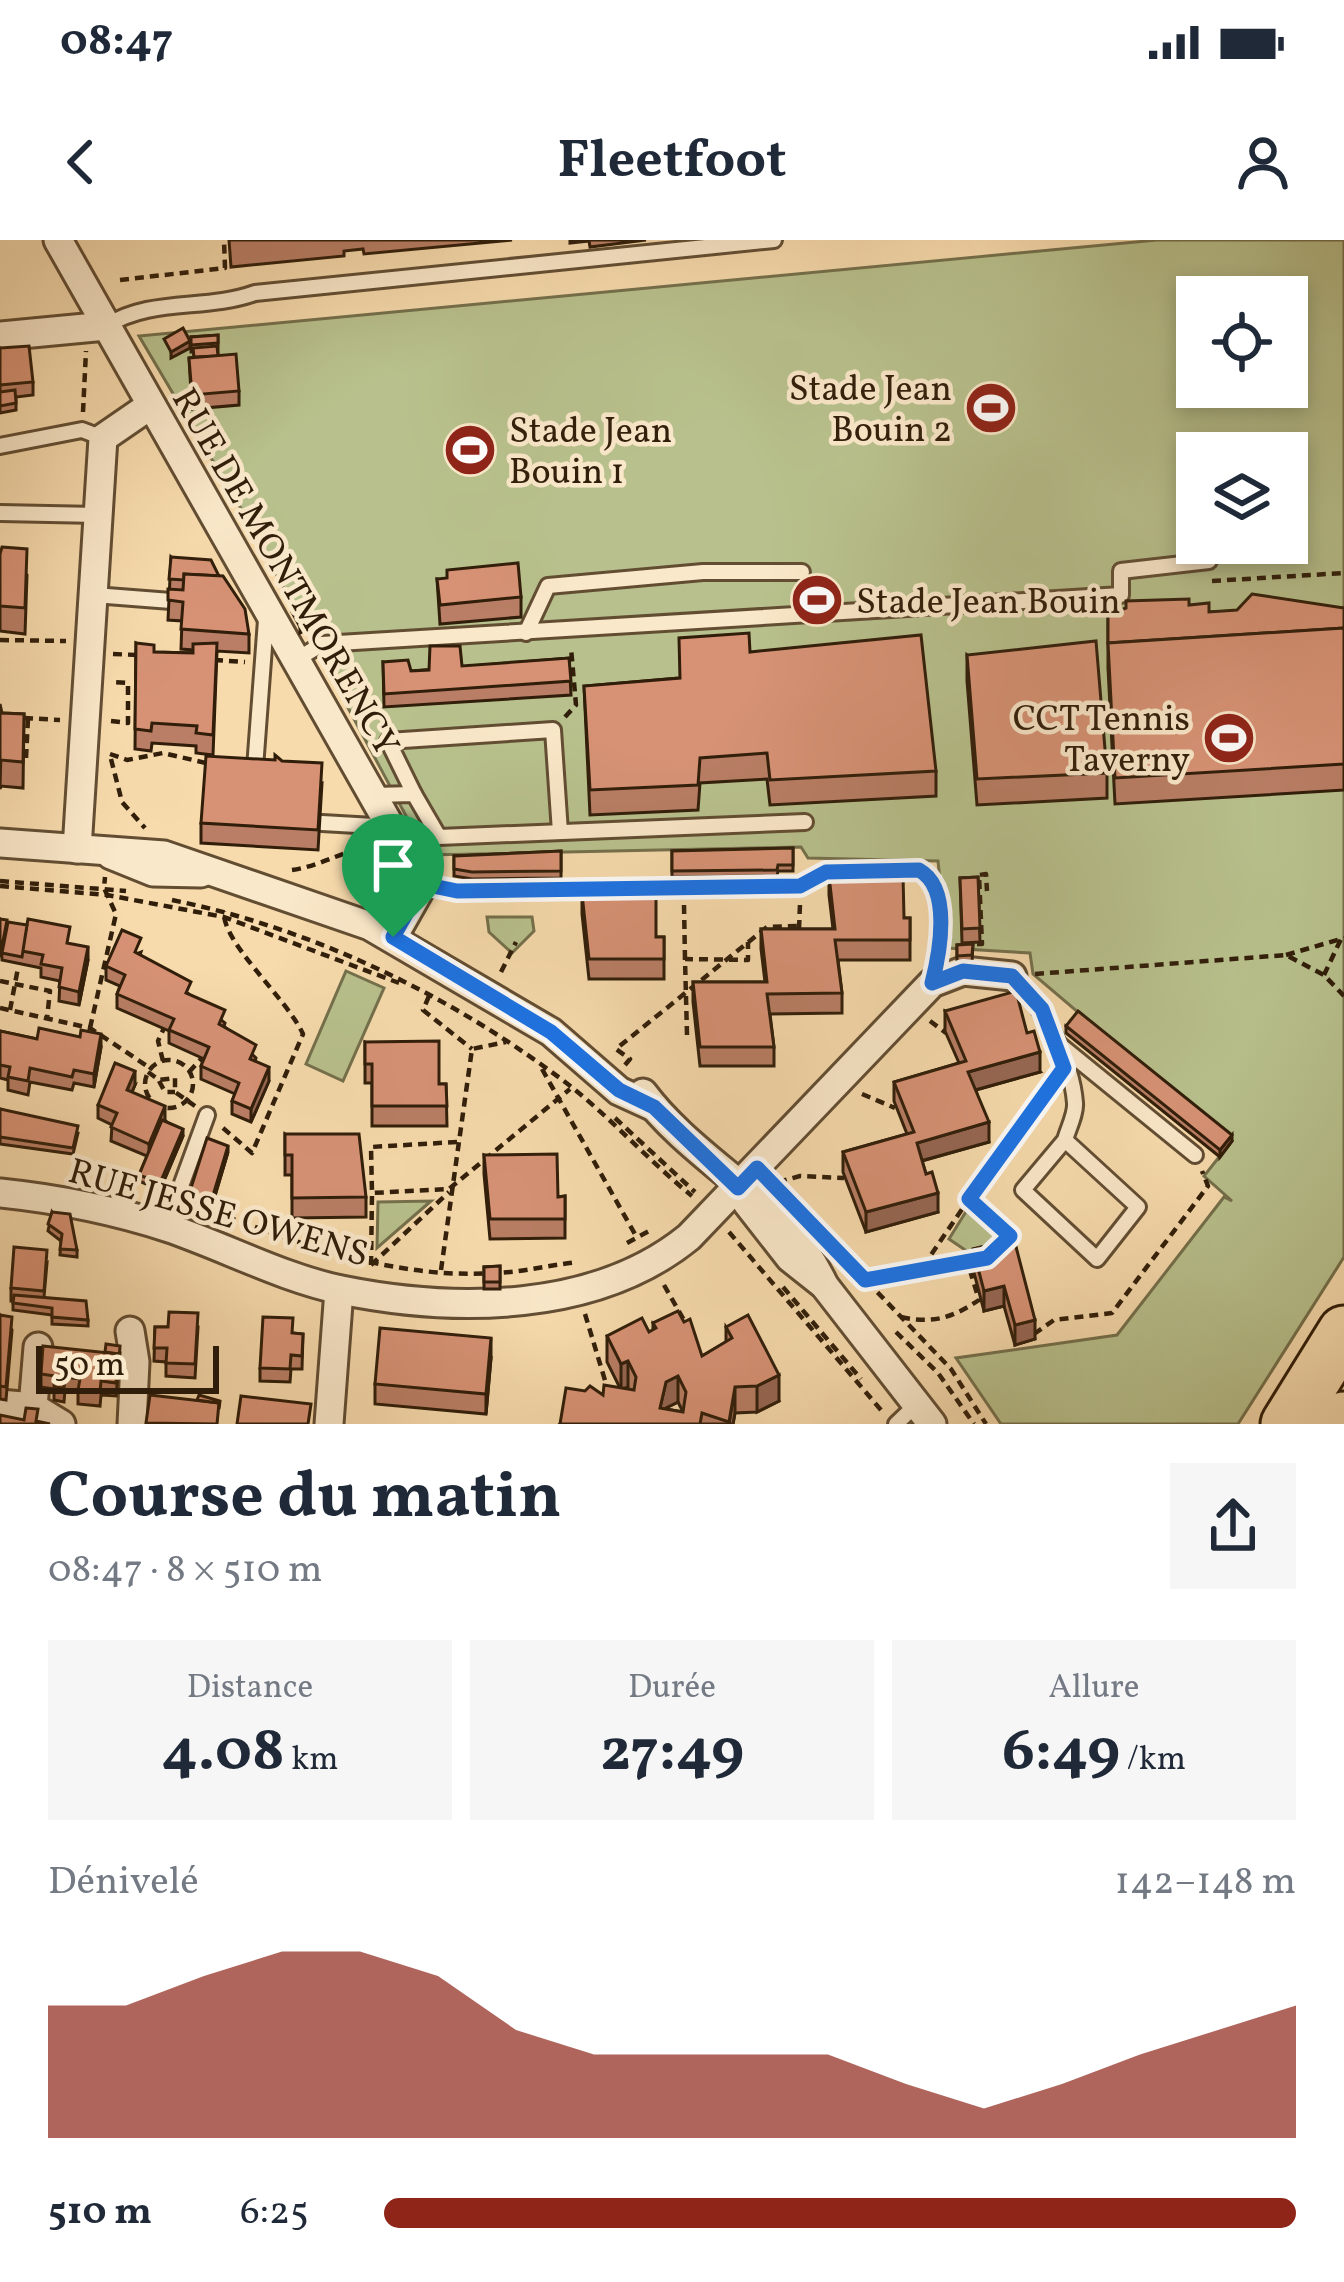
<!DOCTYPE html>
<html lang="fr">
<meta charset="utf-8">
<style>
body{margin:0;font-family:Vollkorn,serif;background:#f6f6f7;color:#1f2937;height:100vh;display:flex;flex-direction:column;font-size:45px;white-space:nowrap}
*{box-sizing:border-box;margin:0}
p{font-size:39px;color:#747a83}
.icon{flex:none;width:66px;height:66px;fill:none;stroke:currentColor;stroke-width:2;stroke-linecap:round;stroke-linejoin:round}
.map{position:relative;height:1184px;overflow:hidden}
.drawer{display:flex;flex-direction:column;background:#fff;flex:1}
.drawer>*{flex:none}
.buttons{position:absolute;left:1176px;top:36px;display:grid;gap:24px}
.buttons a{display:grid;place-items:center;width:132px;height:132px;border-radius:0px;background:#fff;box-shadow:0 6px 18px #0003;font-size:60px}
.scale{position:absolute;left:36px;bottom:30px;width:183px;box-sizing:border-box;padding-left:12px;border:6px solid #311e0a;border-top:0;font-size:33px;line-height:42px;white-space:nowrap;color:#311e0a;-webkit-text-stroke:9px #fae8ca;paint-order:stroke}
.pin{position:absolute;display:grid;place-items:center;width:102px;height:102px;color:#fff;margin:-123px -51px;border-radius:50% 50% 50% 0;rotate:-45deg;box-shadow:0 0 12px #0007}
.pin .icon{rotate:45deg}
.round{display:grid;place-items:center;flex:none;width:126px;height:126px;border-radius:0px;background:#f6f6f7}
.summary{display:flex;align-items:center;justify-content:space-between;height:204px;padding:0 48px}
h1{font-size:66px;font-weight:700;line-height:90px}
.metrics{display:grid;grid-template-columns:repeat(3,1fr);gap:18px;height:204px;padding:12px 48px}
.metrics div{display:grid;align-content:center;border-radius:0px;background:#f6f6f7;text-align:center}
.metrics b{font-size:60px;font-weight:700}
.metrics small{font-size:33px;font-weight:400}
.metrics p{font-size:33px}
.chart{height:336px;padding:24px 48px}
.chart p{display:flex;justify-content:space-between}
.chart svg{width:100%;height:216px;margin-top:12px;fill:#8f2418;opacity:.7}
ul{padding:0 48px;list-style:none;font-size:39px}
li{display:grid;grid-template-columns:192px 144px 1fr;align-items:center;height:90px}
li i{height:30px;border-radius:15px;background:#8f2418}
.status{display:flex;justify-content:space-between;align-items:center;height:84px;padding:0 60px;background:#fff;direction:ltr}
.status svg{height:33px;fill:currentColor}
header{display:flex;justify-content:space-between;align-items:center;height:156px;padding:0 48px;background:#fff;font-size:54px;font-weight:700}
.map>svg:first-child{display:block}
.green{fill:#b8c18d;stroke:#74704c;stroke-width:3;fill-rule:evenodd}
.lines{fill:none;stroke-linecap:round;stroke-linejoin:round}
.service-casing{stroke:#624d33;stroke-width:20}
.minor-casing{stroke:#624d33;stroke-width:33}
.motorway-casing{stroke:#311e0a;stroke-width:57}
.path{stroke:#311e0a;stroke-width:4.5;stroke-dasharray:9 6;stroke-linecap:butt}
.service{stroke:#fae8ca;stroke-width:14}
.minor{stroke:#fae8ca;stroke-width:27}
.motorway{stroke:#f7dbad;stroke-width:51}
.wall{fill:#b97e65;stroke:#311e0a;stroke-width:3;fill-rule:evenodd}
.shaded-wall{fill:#966652;stroke:#311e0a;stroke-width:3}
.building{fill:#d79275;stroke:#311e0a;stroke-width:3;fill-rule:evenodd}
.route-casing{stroke:#fff;stroke-width:24}
.route{stroke:#1a73e8;stroke-width:15}
.labels{text-anchor:middle;stroke-width:9;stroke-linejoin:round;paint-order:stroke}
.poi-label{font-size:36px;fill:#311e0a;stroke:#fae8ca;text-anchor:end}
.street-label{font-size:36px;fill:#311e0a;stroke:#fae8ca}
</style>
<div class="status"><b>08:47</b><svg viewBox="0 0 49 12"><path d="M0 12V9h3v3zM5 12V6h3v6zM10 12V3h3v9zM15 12V0h3v12zM26 1h20v11H26zM47 4h2v5h-2z"/></svg></div>
<header><svg class="icon" aria-label="back" viewBox="0 0 24 24"><path d="M15 5l-7 7 7 7"/></svg>Fleetfoot<svg class="icon" aria-label="person" viewBox="0 0 24 24"><circle cx="12" cy="8" r="4"/><path d="M4 21q1-7 8-7t8 7"/></svg></header>
<div class="map">
<svg width="1344" height="1184" viewBox="0 0 1344 1184">
<rect width="100%" height="100%" fill="#f7dbad"/>
<filter id="stains"><feTurbulence type="fractalNoise" baseFrequency=".00167" numOctaves="4"/><feColorMatrix values="0 0 0 0 .2 0 0 0 0 .09 0 0 0 0 .02 0 0 0 .5 -.17"/></filter>
<radialGradient id="worn" r=".72"><stop offset=".6" stop-color="#630" stop-opacity="0"/><stop offset="1" stop-color="#630" stop-opacity=".3"/></radialGradient>
<g class="green">
<path d="M1157,0H1344V1017L1238,1184H1001L956,1118L1117,1095L1224,957L1232,961L1204,936L1231,902L1033,734L1030,713L947,708L938,621L808,618L801,607L427,615L243,272L139,96ZM1197,57H1287V147H1197ZM1197,213H1287V303H1197Z"/>
<path d="M487,677H532L534,691L512,713L489,692Z"/>
<path d="M346,731L384,748L343,841L306,824Z"/>
<path d="M431,961L377,1008L378,962Z"/>
<path d="M967,970L1002,995L974,1016L949,999Z"/>
</g>
<g class="lines">
<g class="service-casing">
<g id="service">
<path d="M106,86C152,57 205,71 255,53L774,0"/>
<path d="M0,206L82,190L103,198"/>
<path d="M0,273L98,275"/>
<path d="M94,355L184,362"/>
<path d="M526,393L548,346L703,332H802"/>
<path d="M296,420L322,404L1121,355V331L1209,321"/>
<path d="M255,528L266,380"/>
<path d="M414,554L388,501L553,490L560,592"/>
<path d="M373,555L414,554L439,597L805,582"/>
<path d="M322,583L391,587"/>
<path d="M423,644L457,651L800,646C819,630 838,632 862,631C879,631 902,626 918,630C951,638 938,719 932,743"/>
<path d="M1012,736C1042,764 1072,821 1075,863C1076,874 1068,889 1065,900L1138,967L1097,1019L1023,950L1065,900"/>
<path d="M1055,801L1195,915"/>
<path d="M166,987L207,875"/>
<path d="M896,1184L918,1163"/>
</g>
</g>
<g class="minor-casing">
<g id="minor">
<path d="M58,0L423,644L393,697"/>
<path d="M0,96L106,86"/>
<path d="M0,603L164,615L370,686L551,792L619,851L654,867"/>
<path d="M77,609L103,198L151,165"/>
<path d="M111,615L153,632L201,633"/>
<path d="M643,853C697,925 786,961 824,1045"/>
<path d="M0,953C58,959 114,970 169,988C225,1007 283,1038 341,1050C455,1073 596,1073 689,997L932,743L963,731L1012,736"/>
<path d="M747,963L790,1018L824,1045L932,1184"/>
<path d="M130,1091L135,1122L132,1184"/>
<path d="M0,1164L33,1167L38,1107"/>
<path d="M33,1167L61,1184"/>
<path d="M329,1184L339,1050"/>
</g>
</g>
<g class="motorway-casing">
<g id="motorway">
<path d="M1287,1184L1344,1092"/>
<path d="M1341,1184L1344,1178"/>
</g>
</g>
<g class="path">
<path d="M120,40L225,28L224,0"/>
<path d="M83,172L86,111"/>
<path d="M1212,341L1344,333"/>
<path d="M0,400L66,401"/>
<path d="M113,414L137,415"/>
<path d="M214,420L245,422"/>
<path d="M565,477L576,465L571,408"/>
<path d="M24,478L60,480"/>
<path d="M111,481L128,483V443L112,442"/>
<path d="M110,514L127,520L163,513L210,524"/>
<path d="M26,518L28,478"/>
<path d="M111,519L122,562L145,588"/>
<path d="M292,630C321,626 343,610 372,607"/>
<path d="M0,641L126,651"/>
<path d="M0,646L107,655L224,677L399,743"/>
<path d="M172,660C315,689 454,757 569,845C612,879 649,921 692,956"/>
<path d="M684,665L685,719"/>
<path d="M799,689L800,664"/>
<path d="M977,704H982L979,635L986,634L987,651"/>
<path d="M1286,715L1344,698"/>
<path d="M501,732L516,702"/>
<path d="M1035,734L1286,715L1324,735L1344,756"/>
<path d="M1324,735L1341,699"/>
<path d="M0,741L50,751L47,778"/>
<path d="M429,756L423,770L472,809"/>
<path d="M0,768L90,788L150,828"/>
<path d="M10,770L18,728"/>
<path d="M930,781L946,793"/>
<path d="M90,788L116,674L104,648L105,637"/>
<path d="M687,795L685,719L748,720V702"/>
<circle cx="169" cy="844" r="24"/>
<path d="M163,821L158,801L164,788"/>
<path d="M625,825L630,819L616,809L767,687L799,686"/>
<path d="M542,829L636,996"/>
<path d="M148,832L159,840L175,838V852L195,866"/>
<path d="M189,832L202,818"/>
<path d="M159,841L165,852H175"/>
<path d="M862,854L895,868"/>
<path d="M615,878L695,952"/>
<path d="M223,888L252,913L303,794C286,757 221,702 224,671"/>
<path d="M457,902L371,907L372,953L449,949L570,849"/>
<path d="M778,942L800,936L844,938"/>
<path d="M969,959L1054,842"/>
<path d="M230,985L233,979C318,1010 403,1039 495,1033C523,1032 550,1025 578,1022"/>
<path d="M729,992L881,1170"/>
<path d="M627,1003L649,991"/>
<path d="M836,1009L951,1129L986,1184"/>
<path d="M371,1025L449,952"/>
<path d="M371,1025L372,953"/>
<path d="M922,1028L968,1024"/>
<path d="M441,1030L472,809L506,802"/>
<path d="M865,1040L922,1028L969,959L1010,996L1001,1004"/>
<path d="M664,1045L685,1082"/>
<path d="M783,1047L861,1139"/>
<path d="M585,1074L607,1147"/>
<path d="M901,1077C933,1084 952,1078 979,1060L968,1024L978,1021"/>
<path d="M896,1092L938,1133L974,1184"/>
<path d="M1034,1094L1054,1080L1112,1073L1208,946L1202,931"/>
</g>
<use href="#service" class="service"/>
<use href="#minor" class="minor"/>
<use href="#motorway" class="motorway"/>
</g>
<g class="wall">
<path d="M229,0H512L364,14L363,9L344,11V16L231,27Z"/>
<path d="M570,0H646L590,7L589,1L570,3Z"/>
<path d="M218,95V116L239,151V165L192,169L189,118L194,117V112H191V97Z"/>
<path d="M0,108L33,142V155L16,157V170L0,173Z"/>
<path d="M0,314L27,335L25,394L0,391Z"/>
<path d="M171,317L249,394V413L217,411L213,515L196,513V506L152,503L151,511L135,509L136,403L154,412L193,413V410L181,409L182,381L168,380Z"/>
<path d="M437,339L521,357V377L440,384Z"/>
<path d="M1189,365L1209,372L1344,368V550L1115,564L1108,428V376L1126,368Z"/>
<path d="M750,412L936,531V556L770,565L767,539L700,543L698,570L590,575L584,446L679,438Z"/>
<path d="M967,415L1107,533V558L977,565L967,441Z"/>
<path d="M569,418L571,455L384,467L383,422L411,431Z"/>
<path d="M2,473L24,474L23,548L1,546L0,549Z"/>
<path d="M322,543L318,610L201,603V583Z"/>
<path d="M793,608V631H778L777,636L672,637V611Z"/>
<path d="M561,611V638L472,639L454,636V616Z"/>
<path d="M829,636L904,678H910V720H838L842,753V773L770,774L774,807V826H700L693,762V742H765L761,709V689H833L829,655Z"/>
<path d="M978,637L980,702L962,703L960,638Z"/>
<path d="M582,654L656,697H664V739H589L582,674Z"/>
<path d="M0,679L7,687L70,704L88,720L79,765L59,761L60,741L41,737V728L2,720Z"/>
<path d="M973,704L972,722H957V705Z"/>
<path d="M141,712L140,715L225,783L224,786L256,818L255,821L269,841L251,882L232,874V861L235,854L201,839V826L204,819L169,803V791L117,768V754L120,746L106,740V726Z"/>
<path d="M945,771L1040,832L976,850L989,902L922,921L938,972L866,992L843,932V912L907,894L894,861V842L959,823L945,791Z"/>
<path d="M1066,786L1232,901L1220,917L1066,793Z"/>
<path d="M0,791L37,799L101,807L94,847L74,843L72,850L30,842L28,855L8,850V840L0,838Z"/>
<path d="M365,802L439,844H446L447,886H372V843H365Z"/>
<path d="M135,845L132,852L183,896L160,950L139,941V935L147,916L111,901L112,885L98,878V865Z"/>
<path d="M0,869L78,893L73,914L0,904Z"/>
<path d="M285,894L366,957V977L292,978V935H285Z"/>
<path d="M228,912L211,969L189,961V954Z"/>
<path d="M484,915L558,957L565,956V998L490,999L484,934Z"/>
<path d="M52,972L77,1010V1017L60,1015L61,1001L48,991Z"/>
<path d="M1014,999L1035,1099L1015,1105L1004,1066L984,1071L973,1029V1009Z"/>
<path d="M47,1023L44,1057L88,1080V1086L52,1084V1075L13,1070V1061H11V1048Z"/>
<path d="M500,1026V1049H484V1027Z"/>
<path d="M0,1075L12,1090L6,1160L0,1159Z"/>
<path d="M653,1083L702,1116L726,1102V1087L779,1161L757,1172L735,1173L733,1184H560L603,1155L620,1148L607,1122V1096L649,1092L653,1090ZM678,1162L683,1172L666,1169V1168Z"/>
<path d="M155,1087H198L195,1138L166,1136V1122L154,1121Z"/>
<path d="M293,1093L303,1094L302,1129H291L290,1142L260,1141V1128Z"/>
<path d="M105,1112L120,1113L116,1156L101,1155L100,1166L78,1164V1152L65,1150L64,1162L54,1160V1149L41,1147V1134Z"/>
<path d="M491,1118L486,1174L375,1164V1144Z"/>
</g>
<g class="shaded-wall">
<path d="M190,101V108L171,118V112Z"/>
<path d="M309,382V389L300,393V387Z"/>
<path d="M88,707V720L79,765V752Z"/>
<path d="M101,794V807L94,847V834Z"/>
<path d="M1040,812V832L968,852V832Z"/>
<path d="M269,827V841L251,882V869Z"/>
<path d="M135,831V845L127,863V850Z"/>
<path d="M165,866V880L149,917V904Z"/>
<path d="M989,882V902L917,922V903Z"/>
<path d="M183,889V896L160,950V943Z"/>
<path d="M1232,895V901L1220,917V910Z"/>
<path d="M228,906V912L211,969V962Z"/>
<path d="M938,953V972L866,992V972Z"/>
<path d="M1004,1046V1066L984,1071V1051Z"/>
<path d="M1035,1080V1099L1015,1105V1085Z"/>
<path d="M491,1098V1118L486,1174V1154Z"/>
<path d="M628,1121V1147L621,1150V1124Z"/>
<path d="M779,1135V1161L757,1172V1146Z"/>
<path d="M678,1136V1162L666,1168L663,1184L660,1168L666,1142Z"/>
<path d="M735,1147V1173L733,1184H729Z"/>
</g>
<g class="building">
<path d="M183,88L190,101L171,112L164,99Z"/>
<path d="M218,95V103L191,105V97Z"/>
<path d="M29,106L33,142L0,145V108Z"/>
<path d="M217,106L218,116L194,117L193,108Z"/>
<path d="M236,114L239,151L192,155L189,118Z"/>
<path d="M15,150L16,163L0,166V152Z"/>
<path d="M2,307L27,309L25,368L0,366V314Z"/>
<path d="M171,317L211,320L219,336L184,334V340L169,339Z"/>
<path d="M518,323L521,357L440,365L437,339L447,338V330Z"/>
<path d="M184,334L223,336L245,369L249,394L181,389L183,362L168,360V349L183,350Z"/>
<path d="M1252,354L1344,368V388L1108,403V376L1126,368V361L1189,359V365L1209,363V372L1237,370Z"/>
<path d="M301,367L309,382L300,387L292,372Z"/>
<path d="M1344,388V524L1115,538L1108,403Z"/>
<path d="M749,393L750,412L921,395L936,531L770,540L767,513L700,518L698,545L590,550L584,446L680,438L679,398Z"/>
<path d="M1096,401L1107,533L977,539L967,415Z"/>
<path d="M136,403L154,405V412L193,413V404L217,403L213,495L196,493L197,486L152,483L151,491L135,489Z"/>
<path d="M430,406H460L462,426L569,418L571,441L384,454L383,422L408,420L411,431L429,430Z"/>
<path d="M0,464L2,473L24,474L23,522L1,520L0,523Z"/>
<path d="M275,515L282,521L322,523L318,590L201,583L206,516L275,520Z"/>
<path d="M793,608V625H778L777,630L672,631V611Z"/>
<path d="M561,611V631L472,632L454,629V616Z"/>
<path d="M903,635L904,678H910V700H835L842,753L767,754L774,807H700L693,742H767L761,689H835L829,636Z"/>
<path d="M978,637L980,688L962,689L960,638Z"/>
<path d="M582,654H656V697H664V719H589Z"/>
<path d="M0,679L7,680L0,717Z"/>
<path d="M28,679L70,687L67,703L88,707L79,752L59,747L62,728L41,724L43,715L22,711Z"/>
<path d="M8,682L27,685L22,717L2,713Z"/>
<path d="M122,690L141,698L135,712L191,742L186,753L225,770L219,784L256,805L250,819L269,827L251,869L232,861L239,843L201,826L209,807L169,790L174,779L117,754L125,735L106,726Z"/>
<path d="M973,704L972,715L957,716V705Z"/>
<path d="M1016,751L1027,793L1034,791L1040,812L968,832L989,882L917,903L926,934L932,932L938,953L866,972L843,912L914,892L894,842L966,821L945,771Z"/>
<path d="M1078,771L1232,895L1220,910L1066,786Z"/>
<path d="M39,788L80,797L81,790L101,794L94,834L74,830L72,837L30,828L28,841L8,837L10,827L0,825V791L37,799Z"/>
<path d="M439,801V844H446L447,866H372V824H365V802Z"/>
<path d="M115,823L135,831L127,850L165,866L149,904L111,887L117,873L98,865Z"/>
<path d="M0,869L78,886L73,908L0,897Z"/>
<path d="M162,880L183,889L160,943L139,935Z"/>
<path d="M285,894H359L366,957L292,958V915H285Z"/>
<path d="M207,898L228,906L211,962L189,954Z"/>
<path d="M557,914L558,957L565,956V979H490L484,915Z"/>
<path d="M52,972L70,974L77,1010L60,1009L62,994L48,984Z"/>
<path d="M1014,999L1035,1080L1015,1085L1004,1046L984,1051L973,1009Z"/>
<path d="M14,1007L47,1010L44,1051L11,1048Z"/>
<path d="M500,1026V1042H484V1027Z"/>
<path d="M14,1055L86,1061L88,1080L52,1077V1068L13,1063Z"/>
<path d="M678,1071L684,1082L690,1079L702,1116L732,1098L726,1087L748,1075L779,1135L757,1146L735,1147L729,1182L702,1173L700,1184H560L566,1148L585,1151L590,1146L603,1155L604,1145L634,1150L636,1137L628,1121L621,1124L607,1096L642,1078L649,1092L656,1088L653,1083ZM678,1136L686,1152L683,1172L660,1168L666,1142Z"/>
<path d="M169,1072L198,1073L195,1124L166,1123L167,1108H154L155,1087H168Z"/>
<path d="M0,1075L12,1077L6,1147L0,1146Z"/>
<path d="M263,1077L293,1078L292,1093L303,1094L302,1116L291,1115L290,1129L260,1128Z"/>
<path d="M380,1088L491,1098L486,1154L375,1144Z"/>
<path d="M106,1104L120,1106L119,1121V1114L105,1112Z"/>
<path d="M43,1106L119,1114L116,1143L101,1141L100,1152L78,1150L80,1139L65,1137L64,1148L54,1147L55,1136L41,1134Z"/>
<path d="M150,1155L219,1163L217,1184L146,1183Z"/>
<path d="M199,1155L220,1161L219,1169V1163L197,1160Z"/>
<path d="M241,1156L311,1164L308,1184H237Z"/>
<path d="M26,1168L38,1169L36,1181L50,1184H0V1175L24,1180Z"/>
</g>
<g class="lines">
<g class="route-casing">
<path id="route" d="M919,630C952,648 940,712 932,743L963,731L1012,736L1042,769L1064,828L969,959L1010,996L987,1018L865,1040L757,928L738,948L654,867L619,850L551,792L393,697L423,644L457,651L800,646L826,632Z"/>
</g>
<use href="#route" class="route"/>
</g>
<defs>
<g id="stadium-disc" transform="scale(2.7)"><circle r="9.5" fill="#8f2418" stroke="#fae8ca"/><path d="M0-5a6.5 5 0 1 0 0 10a6.5 5 0 1 0 0-10ZM-3.5-1.8h7v3.6h-7Z" fill="#fff"/></g>
</defs>
<g fill-rule="evenodd">
<use href="#stadium-disc" x="991" y="168"/>
<use href="#stadium-disc" x="470" y="210"/>
<use href="#stadium-disc" x="817" y="360"/>
<use href="#stadium-disc" x="1229" y="498"/>
</g>
<g class="labels">
<g class="poi-label">
<text x="952" y="160">Stade Jean<tspan x="952" dy="41">Bouin 2</tspan></text>
<text x="509" y="202" text-anchor="start">Stade Jean<tspan x="509" dy="41">Bouin 1</tspan></text>
<text x="856" y="373" text-anchor="start">Stade Jean Bouin</text>
<text x="1190" y="490">CCT Tennis<tspan x="1190" dy="41">Taverny</tspan></text>
</g>
<g class="street-label">
<text transform="translate(287 331) rotate(60)" y="13">RUE DE MONTMORENCY</text>
<text transform="translate(219 971) rotate(16)" y="13">RUE JESSE OWENS</text>
</g>
</g>
<rect width="100%" height="100%" filter="url(#stains)"/>
<rect width="100%" height="100%" fill="url(#worn)"/>
</svg>
<div class="buttons">
<a><svg class="icon" aria-label="locate" viewBox="0 0 24 24"><circle cx="12" cy="12" r="6"/><path d="M12 2v4M12 18v4M2 12h4M18 12h4"/></svg></a>
<a><svg class="icon" aria-label="layers" viewBox="0 0 24 24"><path d="M12 4l9 5-9 5-9-5zM3 14l9 5 9-5"/></svg></a>
</div>
<div class="scale">50 m</div>
<div class="pin" style="left:393px;top:697px;background:#1e9e55"><svg class="icon" aria-label="arrive" viewBox="0 0 24 24"><path d="M6 21V4h12l-3 4 3 4H6"/></svg></div>
</div>
<section class="drawer">
<div class="summary"><div><h1>Course du matin</h1><p>08:47 · 8 × 510 m</p></div><a class="round"><svg class="icon" aria-label="share" viewBox="0 0 24 24"><path d="M12 15V3M7 8l5-5 5 5M5 13v7h14v-7"/></svg></a></div>
<div class="metrics">
<div><p>Distance</p><b>4.08<small> km</small></b></div>
<div><p>Durée</p><b>27:49</b></div>
<div><p>Allure</p><b>6:49<small> /km</small></b></div>
</div>
<div class="chart"><p><span>Dénivelé</span>142–148 m</p>
<svg viewBox="0 0 160 44" preserveAspectRatio="none"><path d="M0 44V17L10 17L20 11L30 6L40 6L50 11L60 22L70 27L80 27L90 27L100 27L110 33L120 38L130 33L140 27L150 22L160 17V44z"/></svg>
</div>
<ul>
<li><b>510 m</b>6:25<i style="width:100%"></i></li>
</ul>
</section>
